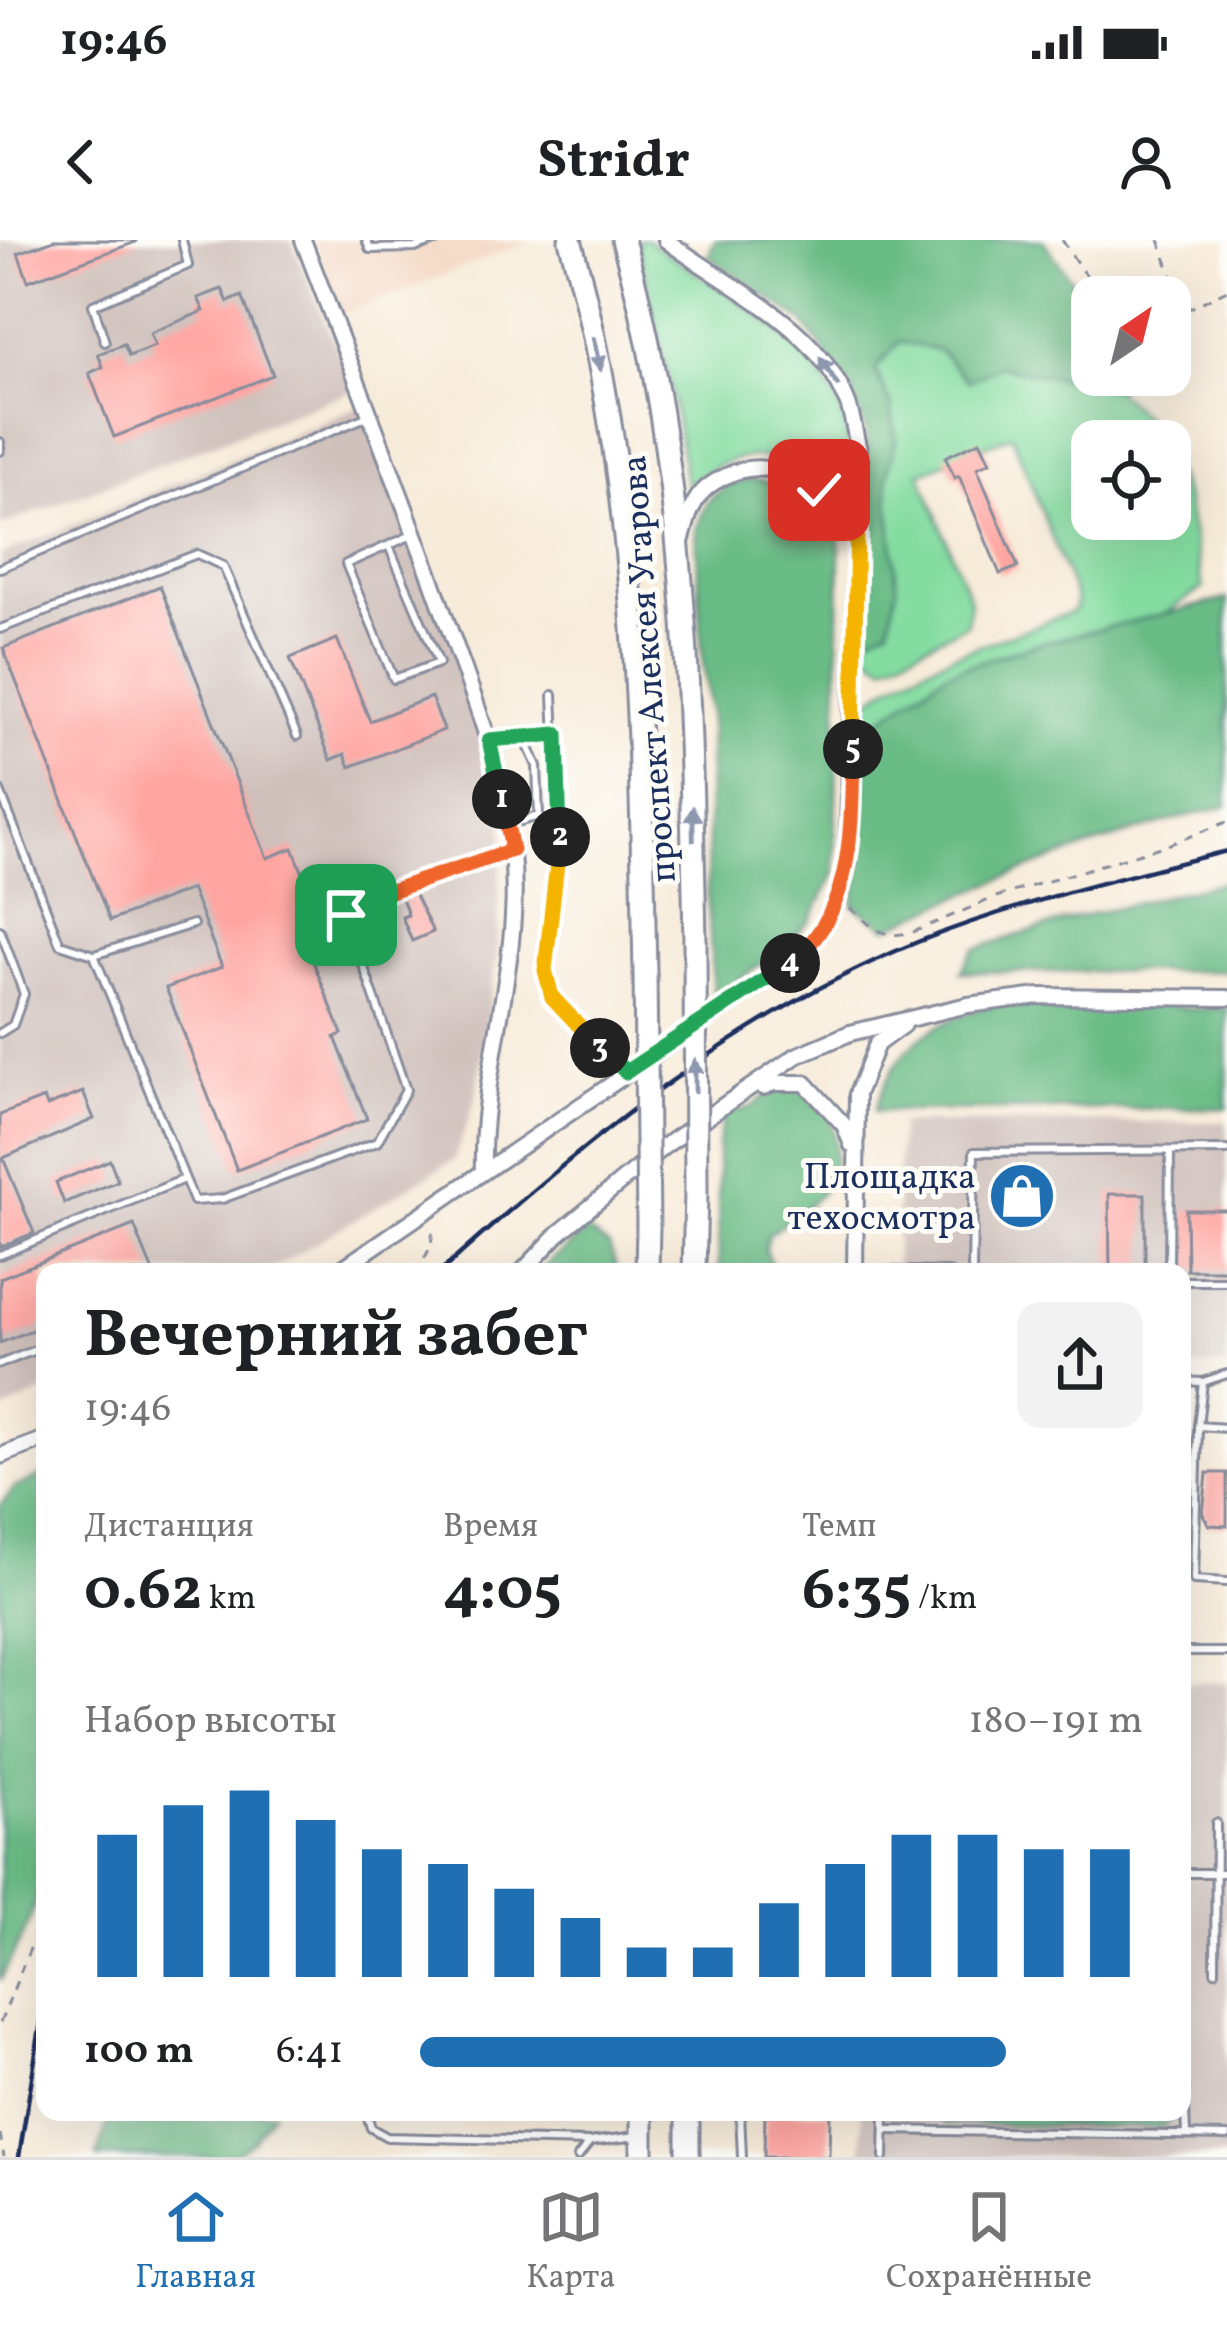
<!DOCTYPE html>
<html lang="ru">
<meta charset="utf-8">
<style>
body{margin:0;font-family:Vollkorn,serif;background:#f2f2f2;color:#202124;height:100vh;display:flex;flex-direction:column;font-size:45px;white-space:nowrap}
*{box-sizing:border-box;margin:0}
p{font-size:39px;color:#757577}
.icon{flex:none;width:66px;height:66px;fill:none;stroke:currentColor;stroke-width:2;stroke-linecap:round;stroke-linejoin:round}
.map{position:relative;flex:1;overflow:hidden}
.side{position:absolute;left:36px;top:1023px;width:1155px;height:858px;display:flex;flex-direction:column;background:#fff;border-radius:24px;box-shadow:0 12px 48px #0002}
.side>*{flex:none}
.needle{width:78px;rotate:35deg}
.tools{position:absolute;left:1071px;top:36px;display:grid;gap:24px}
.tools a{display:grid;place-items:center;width:120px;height:120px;border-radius:24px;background:#fff;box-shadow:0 12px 48px #0002;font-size:60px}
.pin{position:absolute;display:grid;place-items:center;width:102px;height:102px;color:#fff;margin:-51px;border-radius:24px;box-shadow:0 6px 18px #0006}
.km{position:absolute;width:60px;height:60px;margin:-30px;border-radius:50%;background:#222;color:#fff;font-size:33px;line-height:60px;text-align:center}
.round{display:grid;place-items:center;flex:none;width:126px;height:126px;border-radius:24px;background:#f2f2f2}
.overview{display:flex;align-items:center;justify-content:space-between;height:204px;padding:0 48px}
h1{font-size:66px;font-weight:700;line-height:90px}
.figures{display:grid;grid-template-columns:repeat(3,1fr);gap:18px;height:204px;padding:12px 48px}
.figures div{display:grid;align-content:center}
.figures b{font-size:60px;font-weight:700}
.figures small{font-size:33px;font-weight:400}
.figures p{font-size:33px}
.chart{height:336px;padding:24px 48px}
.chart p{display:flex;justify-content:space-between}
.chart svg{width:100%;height:216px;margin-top:12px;stroke:#1f6fb2;stroke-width:6}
ul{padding:0 48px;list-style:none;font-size:39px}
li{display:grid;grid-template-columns:192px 144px 1fr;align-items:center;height:90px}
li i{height:30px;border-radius:15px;background:#1f6fb2}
.status{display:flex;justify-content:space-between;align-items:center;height:84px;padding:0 60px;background:#fff;direction:ltr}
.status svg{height:33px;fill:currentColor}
header{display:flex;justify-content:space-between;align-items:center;height:156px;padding:0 48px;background:#fff;font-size:54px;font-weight:700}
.tab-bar{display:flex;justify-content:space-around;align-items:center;height:168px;border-top:3px solid #e0e0e0;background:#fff;font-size:33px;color:#757577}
.tab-bar a{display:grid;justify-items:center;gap:6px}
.tab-bar .selected{color:#1f6fb2}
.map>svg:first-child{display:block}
.built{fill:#f3d4bf}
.industrial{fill:#cfc0bb}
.green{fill:#84dca0;stroke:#50867f;stroke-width:3}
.forest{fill:#6bbc86;stroke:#437672;stroke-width:3}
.building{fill:#ffa5a1}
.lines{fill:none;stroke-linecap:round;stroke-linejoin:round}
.service-casing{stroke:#898d9c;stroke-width:12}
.minor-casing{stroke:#898d9c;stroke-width:20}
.primary-casing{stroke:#898d9c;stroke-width:27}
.path{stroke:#898d9c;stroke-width:3;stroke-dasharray:9 9;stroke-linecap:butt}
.service{stroke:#fff;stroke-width:6}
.minor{stroke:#fff;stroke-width:14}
.primary{stroke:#fff;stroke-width:21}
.rail{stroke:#1b2f5e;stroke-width:4.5}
.primary-bridge-casing{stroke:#898d9c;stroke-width:27;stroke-linecap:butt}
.primary-bridge{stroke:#fff;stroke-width:21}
.oneway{fill:#8d97ae}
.split-1-casing{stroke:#fff;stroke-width:24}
.split-2-casing{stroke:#fff;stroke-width:24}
.split-3-casing{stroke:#fff;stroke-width:24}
.split-4-casing{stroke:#fff;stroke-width:24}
.split-5-casing{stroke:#fff;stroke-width:24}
.split-6-casing{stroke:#fff;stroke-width:24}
.split-1{stroke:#f0652b;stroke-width:15}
.split-2{stroke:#22a559;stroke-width:15}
.split-3{stroke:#f5b400;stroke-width:15}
.split-4{stroke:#22a559;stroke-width:15}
.split-5{stroke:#f0652b;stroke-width:15}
.split-6{stroke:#f5b400;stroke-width:15}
.labels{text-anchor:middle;stroke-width:10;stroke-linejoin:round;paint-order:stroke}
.street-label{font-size:36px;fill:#1b2f5e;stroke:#fdfcf7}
.poi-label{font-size:36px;fill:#1b2f5e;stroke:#fdfcf7;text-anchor:end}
</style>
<div class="status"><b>19:46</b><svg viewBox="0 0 49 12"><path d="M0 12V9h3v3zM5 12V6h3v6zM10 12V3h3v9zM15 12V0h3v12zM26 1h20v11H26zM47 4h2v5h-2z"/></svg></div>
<header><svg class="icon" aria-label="back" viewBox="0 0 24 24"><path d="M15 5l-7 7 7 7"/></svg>Stridr<svg class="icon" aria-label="person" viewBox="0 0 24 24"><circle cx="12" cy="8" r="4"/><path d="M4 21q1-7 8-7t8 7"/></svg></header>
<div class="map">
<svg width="1227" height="1917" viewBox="0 0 1227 1917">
<rect width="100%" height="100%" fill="#fdfcf7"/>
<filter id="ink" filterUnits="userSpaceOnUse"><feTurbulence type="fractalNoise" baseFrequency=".00833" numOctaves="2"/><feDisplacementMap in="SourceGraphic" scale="24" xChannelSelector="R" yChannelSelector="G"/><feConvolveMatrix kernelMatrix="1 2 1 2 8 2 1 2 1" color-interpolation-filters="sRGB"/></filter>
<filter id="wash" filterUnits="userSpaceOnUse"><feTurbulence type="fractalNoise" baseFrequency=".004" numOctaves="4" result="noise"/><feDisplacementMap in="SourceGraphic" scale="48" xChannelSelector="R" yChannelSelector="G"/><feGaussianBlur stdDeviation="2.7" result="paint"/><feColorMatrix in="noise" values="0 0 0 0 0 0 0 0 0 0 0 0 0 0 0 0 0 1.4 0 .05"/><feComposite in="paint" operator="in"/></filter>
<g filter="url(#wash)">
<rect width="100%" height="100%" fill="#f7ebd9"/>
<path class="built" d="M314,0H534L341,75Z"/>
<g class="industrial">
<path d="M0,0H291L354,150L0,286Z"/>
<path d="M361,166L473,460L503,583L496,720L476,857L454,920L267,1032H45V1151L0,1172V315Z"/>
<path d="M1227,882V1126L1182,1127V1032H895L900,883Z"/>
<path d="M1227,1442V1917H862V1872H1182V1443Z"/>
</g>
<g class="green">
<path d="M640,0H648C713,49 820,98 844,182C850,204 849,234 850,257L842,258C813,226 762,205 719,225C706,231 699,241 686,244L671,148L637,2Z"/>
<path d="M899,101L939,110L968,141L1000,126L1116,150L1156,189L1161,201H1092V279H1170V221L1185,256L1203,348L1164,374L1033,405L947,432L867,489L870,459C931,415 1007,400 1075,370L1076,359L1012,195L920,233L970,360L967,384L885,425L868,414L866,398L889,386L887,239L896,199L891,164L875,130Z"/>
</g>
<g class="forest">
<path d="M715,0H1043L1092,69V135H1121L1116,150L1000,126L968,141L939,110L899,102L875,130L891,164L896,199L887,239L897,347L889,387L866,398L867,194L851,148L802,81L708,16Z"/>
<path d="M753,239L781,245L834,276L840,309L835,634L809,682L768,719L714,757L707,654L710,474L702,417L696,289L707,262L727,245Z"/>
<path d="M1227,359V566C1110,594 997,638 887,688L853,665L862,611L867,489L947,432L1033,405Z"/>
<path d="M1227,641V731L961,732L974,709L1075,678Z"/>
<path d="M1012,759L1069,766L1139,761L1192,769L1227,768V868L875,871C897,796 942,779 1012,759Z"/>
<path d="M780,842C794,846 813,851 822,863C838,885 840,924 826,945C813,966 788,980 768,995L765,1010L775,1032H719L718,904L724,874L752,867Z"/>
<path d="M587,991L609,1006L618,1032H538Z"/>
<path d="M45,1234V1635L27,1687L0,1741V1266L14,1248Z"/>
<path d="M111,1872H273L253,1901L229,1917H97Z"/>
<path d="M935,1872H1169L1171,1878L1163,1887L946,1884Z"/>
</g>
<g id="blocks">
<g class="building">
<path d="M54,0H136V2L28,41L18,13Z"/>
<path d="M222,49L228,62L242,56L273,135L114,197L89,133L103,127L98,114L124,104L129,116L155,106L150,93L204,71L198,58Z"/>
<path d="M980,201L990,222L977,228L1018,327L1000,334L959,236L955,238L945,217Z"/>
<path d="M160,346L267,618L293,608L324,688L303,696L342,794L335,797L367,879L237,930L166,748L222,727L191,649L110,681L3,408Z"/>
<path d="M337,399L370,481L431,457L444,490L350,527L345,514L331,520L290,418Z"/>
<path d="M414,653L433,692L412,701L402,677L408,675L402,658Z"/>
<path d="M83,852L94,879L3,918L34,993L0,1007V875L44,858L47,866Z"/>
<path d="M110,920L118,941L64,963L56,942Z"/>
<path d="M1109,954H1145V1032H1110Z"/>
<path d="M1186,970H1227V1030H1187Z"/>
<path d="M134,985L153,1032H45V1085L0,1103V1038Z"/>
<path d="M1207,1233H1227V1286L1209,1285L1203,1274Z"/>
<path d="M765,1872H830L829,1917H764Z"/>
</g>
</g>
</g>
<g filter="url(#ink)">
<use href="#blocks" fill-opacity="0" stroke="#898d9c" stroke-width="3"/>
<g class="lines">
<g class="service-casing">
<g id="service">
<path d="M366,0L370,9L415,8L438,0"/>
<path d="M105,102L93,65L188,25L182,0"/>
<path d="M0,202V211"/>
<path d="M389,306L439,423L394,439L346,324L412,295"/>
<path d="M0,328L366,177"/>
<path d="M0,389L197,314L223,326L297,496"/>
<path d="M553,455L560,605"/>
<path d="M489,500L557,493"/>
<path d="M0,551L60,704L94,715L194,961L222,959L377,902L406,850L346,675L361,661L509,611"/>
<path d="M510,584L539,576L537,526L529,508"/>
<path d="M0,690L24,754L13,785L0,793"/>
<path d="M94,715L193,684"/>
<path d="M0,1015L184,939"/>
<path d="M858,1030L949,1032"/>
<path d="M972,1032L974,912L1227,910"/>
<path d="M1169,1032L1170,911"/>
<path d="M1182,1041H1227"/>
<path d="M0,1124L45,1106"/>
<path d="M1182,1141L1203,1142L1227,1134"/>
<path d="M1203,1142L1198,1186L1194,1340L1227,1342"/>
<path d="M1198,1186L1227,1188"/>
<path d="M1182,1412H1227"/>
<path d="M1182,1633H1227"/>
<path d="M1215,1731L1216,1583"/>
<path d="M1184,1842L1186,1895"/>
<path d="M366,1872L371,1888L387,1897L590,1902L636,1896"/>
<path d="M740,1872L742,1917"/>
<path d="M885,1890L1227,1896"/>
<path d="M578,1917L590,1902"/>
<path d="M884,1917L885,1872"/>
</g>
</g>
<g class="minor-casing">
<g id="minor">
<path d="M303,0C351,126 400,250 445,377C473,454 504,532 512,614C523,722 480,826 483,932"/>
<path d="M681,302C685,290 687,277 693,266C700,251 711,243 726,236C776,211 823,252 857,285"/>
<path d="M763,847L774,843H805L844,885L852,905"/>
<path d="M337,1032L795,719L819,694L838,657L847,625L859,210C855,195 853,178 848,164C817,84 729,48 666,0"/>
<path d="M522,1032L558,994L663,907L796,816L850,793L968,765L1039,756L1227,758"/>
<path d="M855,1032L857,854L877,804L903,785"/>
<path d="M0,1216L45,1199"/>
</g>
</g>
<g class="primary-casing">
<g id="primary">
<path d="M570,0C638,238 640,487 645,733"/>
<path d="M623,0C688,229 690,465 695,701"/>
<path d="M647,1032L648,986"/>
<path d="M694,1032L696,953"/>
<path d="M688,1872V1917"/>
<path d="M642,1917V1872"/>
</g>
</g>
<g class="path">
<path d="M1062,0L1083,32L1110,57"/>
<path d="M1159,0L1175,44L1167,57"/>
<path d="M1170,78L1227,50"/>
<path d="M559,614L545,730L552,757L616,823"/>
<path d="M850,668L876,690L892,695L911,693L996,657L1170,604L1227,582"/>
<path d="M413,1032C425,1021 436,1002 431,985"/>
<path d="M0,1783L45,1671"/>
<path d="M0,1894L4,1917"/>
</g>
<use href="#service" class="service"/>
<use href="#minor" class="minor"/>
<use href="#primary" class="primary"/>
<g class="rail">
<path d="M440,1032C584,902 738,774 920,701C1019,662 1124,637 1227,611"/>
<path d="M19,1917L45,1757"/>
</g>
<g class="primary-bridge-casing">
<g id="primary-bridge">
<path d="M695,701L696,953"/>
<path d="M645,733L648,986"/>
</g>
</g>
<use href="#primary-bridge" class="primary-bridge"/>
</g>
<defs><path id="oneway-solid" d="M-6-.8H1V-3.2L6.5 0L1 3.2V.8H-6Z" transform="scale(3)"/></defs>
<g class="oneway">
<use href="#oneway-solid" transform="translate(597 114) rotate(77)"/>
<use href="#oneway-solid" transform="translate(829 132) rotate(-123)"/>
<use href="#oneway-solid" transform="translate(693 584) rotate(-91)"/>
<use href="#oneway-solid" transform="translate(695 836) rotate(-90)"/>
</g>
</g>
<g class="lines" filter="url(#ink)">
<g class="split-1-casing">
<path id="split-1" d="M346,675L361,661L512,610L502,559"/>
</g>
<g class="split-2-casing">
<path id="split-2" d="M502,559L489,500L557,494L560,597"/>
</g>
<g class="split-3-casing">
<path id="split-3" d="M560,597L545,730L552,757L600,808"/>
</g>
<g class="split-4-casing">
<path id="split-4" d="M600,808L626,832L790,723"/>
</g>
<g class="split-5-casing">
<path id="split-5" d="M790,723C856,672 851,585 853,509"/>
</g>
<g class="split-6-casing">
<path id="split-6" d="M819,250L857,285L853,509"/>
</g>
<use href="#split-1" class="split-1"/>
<use href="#split-2" class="split-2"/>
<use href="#split-3" class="split-3"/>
<use href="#split-4" class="split-4"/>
<use href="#split-5" class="split-5"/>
<use href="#split-6" class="split-6"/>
</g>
<defs>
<g id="shop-disc" transform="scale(3.45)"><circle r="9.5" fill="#1f6fb2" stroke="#fdfcf7"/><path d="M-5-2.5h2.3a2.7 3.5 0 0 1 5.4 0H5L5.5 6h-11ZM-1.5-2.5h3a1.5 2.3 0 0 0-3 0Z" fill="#fff"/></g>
</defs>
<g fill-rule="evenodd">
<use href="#shop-disc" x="1022" y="956"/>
</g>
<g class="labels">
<g class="street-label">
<text transform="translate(647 429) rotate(-94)" y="13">проспект Алексея Угарова</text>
</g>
<g class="poi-label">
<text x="976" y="948">Площадка<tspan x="976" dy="41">техосмотра</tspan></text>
</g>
</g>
</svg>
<div class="tools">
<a><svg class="needle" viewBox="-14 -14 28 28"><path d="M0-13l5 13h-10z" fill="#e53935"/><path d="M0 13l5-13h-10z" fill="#757577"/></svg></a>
<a><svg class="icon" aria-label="locate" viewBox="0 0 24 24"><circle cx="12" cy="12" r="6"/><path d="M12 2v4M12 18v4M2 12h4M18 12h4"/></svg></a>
</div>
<div class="pin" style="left:346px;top:675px;background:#1e9e55"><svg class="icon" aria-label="arrive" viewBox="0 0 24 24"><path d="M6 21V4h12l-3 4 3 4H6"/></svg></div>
<div class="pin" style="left:819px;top:250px;background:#d93025"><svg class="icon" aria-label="check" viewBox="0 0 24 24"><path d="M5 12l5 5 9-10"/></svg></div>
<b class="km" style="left:502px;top:559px">1</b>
<b class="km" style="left:560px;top:597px">2</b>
<b class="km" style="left:600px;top:808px">3</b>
<b class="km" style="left:790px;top:723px">4</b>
<b class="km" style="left:853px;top:509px">5</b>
<section class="side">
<div class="overview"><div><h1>Вечерний забег</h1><p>19:46</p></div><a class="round"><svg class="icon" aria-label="share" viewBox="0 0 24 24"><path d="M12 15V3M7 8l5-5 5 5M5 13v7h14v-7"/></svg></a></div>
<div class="figures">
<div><p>Дистанция</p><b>0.62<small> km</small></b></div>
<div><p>Время</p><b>4:05</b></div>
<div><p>Темп</p><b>6:35<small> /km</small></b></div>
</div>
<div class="chart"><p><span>Набор высоты</span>180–191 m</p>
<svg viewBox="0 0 160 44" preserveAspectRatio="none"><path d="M5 44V15M15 44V9M25 44V6M35 44V12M45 44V18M55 44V21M65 44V26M75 44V32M85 44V38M95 44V38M105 44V29M115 44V21M125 44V15M135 44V15M145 44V18M155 44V18"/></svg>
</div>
<ul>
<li><b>100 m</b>6:41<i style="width:81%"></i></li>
</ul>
</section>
</div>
<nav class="tab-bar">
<a class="selected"><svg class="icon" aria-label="home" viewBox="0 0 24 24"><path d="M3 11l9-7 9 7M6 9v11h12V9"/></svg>Главная</a>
<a><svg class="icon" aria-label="map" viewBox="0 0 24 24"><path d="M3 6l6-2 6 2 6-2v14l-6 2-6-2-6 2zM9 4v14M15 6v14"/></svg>Карта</a>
<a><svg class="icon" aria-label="saved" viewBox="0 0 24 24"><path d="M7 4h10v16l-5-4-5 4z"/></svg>Сохранённые</a>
</nav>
